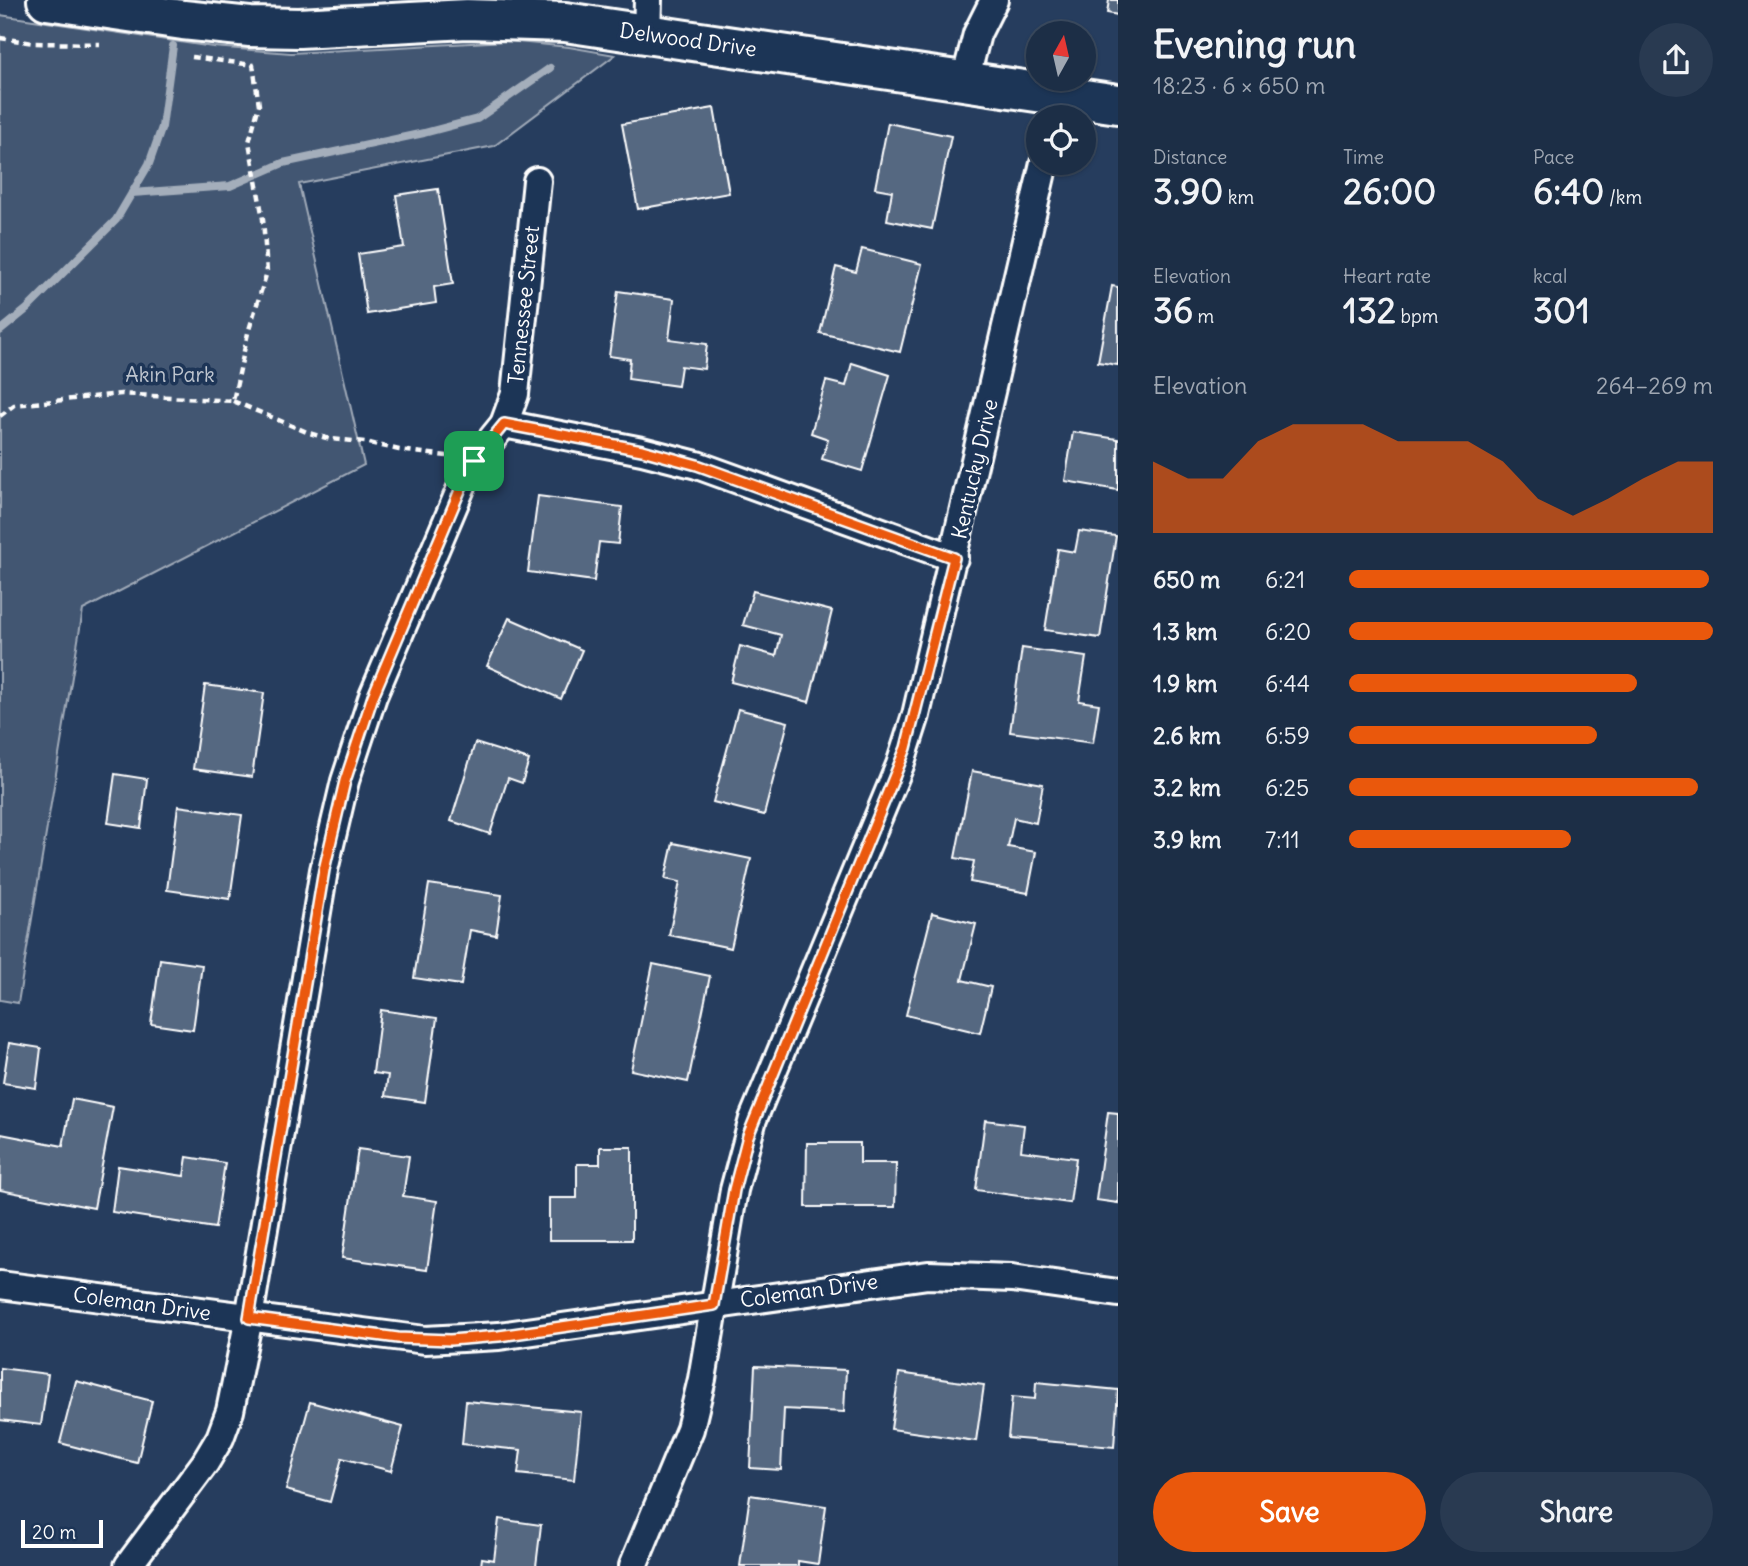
<!DOCTYPE html>
<meta charset="utf-8">
<style>
body{margin:0;font-family:Delius,sans-serif;background:#293a51;color:#f1f3f6;height:100vh;display:flex;flex-direction:column;font-size:26px;white-space:nowrap}
*{box-sizing:border-box;margin:0}
p{font-size:23px;color:#a0a8b3}
.icon{flex:none;width:38px;height:38px;fill:none;stroke:currentColor;stroke-width:2;stroke-linecap:round;stroke-linejoin:round}
.map{position:relative;flex:1;overflow:hidden}
.side{display:flex;flex-direction:column;background:#1c2e46;width:630px}
.side>*{flex:none}
.needle{width:46px;rotate:8deg}
.tools{position:absolute;left:1026px;top:21px;display:grid;gap:14px}
.tools a{display:grid;place-items:center;width:70px;height:70px;border-radius:50%;background:#1c2e46;box-shadow:0 2px 5px #0004,0 0 0 2px #3a4a5f;font-size:35px}
.scale{position:absolute;left:21px;bottom:18px;width:82px;box-sizing:border-box;padding-left:7px;border:4px solid #fff;border-top:0;font-size:19px;line-height:24px;white-space:nowrap;color:#fff;-webkit-text-stroke:5px #1d3557;paint-order:stroke}
.pin{position:absolute;display:grid;place-items:center;width:60px;height:60px;color:#fff;margin:-30px;border-radius:14px;box-shadow:0 4px 10px #0006}
.round{display:grid;place-items:center;flex:none;width:74px;height:74px;border-radius:37px;background:#293a51}
.head{display:flex;align-items:center;justify-content:space-between;height:119px;padding:0 35px}
h1{font-size:38px;font-weight:700;line-height:52px}
.figures{display:grid;grid-template-columns:repeat(3,1fr);gap:10px;height:119px;padding:7px 35px}
.figures div{display:grid;align-content:center}
.figures b{font-size:35px;font-weight:700}
.figures small{font-size:19px;font-weight:400}
.figures p{font-size:19px}
.chart{height:196px;padding:14px 35px}
.chart p{display:flex;justify-content:space-between}
.chart svg{width:100%;height:126px;margin-top:7px;fill:#ea580c;opacity:.7}
.button{display:flex;gap:14px;margin-top:auto;padding:14px 35px}
.button a{flex:1;height:80px;border-radius:42px;background:#ea580c;color:#fff;font-size:28px;font-weight:700;line-height:80px;text-align:center}
.button a+a{background:#293a51;color:#f1f3f6}
ul{padding:0 35px;list-style:none;font-size:23px}
li{display:grid;grid-template-columns:112px 84px 1fr;align-items:center;height:52px}
li i{height:18px;border-radius:9px;background:#ea580c}
main{display:flex;flex:1;min-height:0}
.map>svg:first-child{display:block}
.green{fill:#425672;stroke:#a0aab8;stroke-width:2}
.lines{fill:none;stroke-linecap:round;stroke-linejoin:round}
.stream{stroke:#a4aebb;stroke-width:8}
.building{fill:#556781;stroke:#fff;stroke-width:2}
.street-casing{stroke:#fff;stroke-width:32}
.secondary-casing{stroke:#fff;stroke-width:44}
.path{stroke:#fff;stroke-width:4.5;stroke-dasharray:7 5;stroke-linecap:butt}
.street{stroke:#1d3557;stroke-width:26}
.secondary{stroke:#1d3557;stroke-width:38}
.route-casing{stroke:#fff;stroke-width:14}
.route{stroke:#ea580c;stroke-width:9}
.labels{text-anchor:middle;stroke-width:7;stroke-linejoin:round;paint-order:stroke}
.street-label{font-size:21px;fill:#fff;stroke:#1d3557}
.park-label{font-size:21px;fill:#bdc4ce;stroke:#1d3557}
</style>
<main>
<div class="map">
<svg width="1118" height="1566" viewBox="0 0 1118 1566">
<rect width="100%" height="100%" fill="#263d5e"/>
<filter id="ink" filterUnits="userSpaceOnUse"><feTurbulence type="fractalNoise" baseFrequency=".0143" numOctaves="2"/><feDisplacementMap in="SourceGraphic" scale="14" xChannelSelector="R" yChannelSelector="G"/><feConvolveMatrix kernelMatrix="1 2 1 2 8 2 1 2 1" color-interpolation-filters="sRGB"/></filter>
<g filter="url(#ink)">
<path class="green" d="M0,15L213,47L291,53L507,41L569,47L615,55L494,146L299,184L364,465L83,610L18,1003L0,1000Z"/>
<g class="lines">
<g class="stream">
<path d="M132,193L230,186L283,163L424,133L477,119L550,68"/>
<path d="M0,331L27,309L116,220L149,164L162,127L173,46"/>
</g>
</g>
<g class="building">
<path d="M1109,0H1118V15L1107,13Z"/>
<path d="M714,108L729,193L638,209L622,124Z"/>
<path d="M888,123L951,136L932,229L887,220L892,191L875,188Z"/>
<path d="M438,189L453,284L434,287L436,303L367,314L358,254L404,247L396,195Z"/>
<path d="M862,249L922,264L900,352L820,333L836,267L856,272Z"/>
<path d="M1112,286L1118,287V365L1098,362Z"/>
<path d="M618,291L674,299L669,339L707,344L704,369L681,366L678,386L628,379L630,359L609,356Z"/>
<path d="M852,363L890,375L862,471L822,459L828,439L811,433L826,381L846,386Z"/>
<path d="M1073,432L1118,439V490L1065,481Z"/>
<path d="M538,496L622,507L618,544L599,542L594,581L528,572Z"/>
<path d="M1079,531L1116,536L1100,638L1045,630L1058,549L1075,552Z"/>
<path d="M753,591L832,611L809,702L731,682L740,646L776,656L781,635L743,625Z"/>
<path d="M509,618L582,650L561,699L487,666Z"/>
<path d="M1022,648L1086,657L1079,701L1099,704L1093,743L1010,732Z"/>
<path d="M205,685L264,693L252,777L193,769Z"/>
<path d="M738,709L788,722L764,815L713,802Z"/>
<path d="M475,743L529,760L522,783L508,778L490,834L451,821Z"/>
<path d="M972,771L1043,784L1036,823L1014,818L1008,847L1036,852L1028,893L970,882L974,861L955,858Z"/>
<path d="M115,774L147,779L141,828L108,823Z"/>
<path d="M178,806L242,815L230,899L167,890Z"/>
<path d="M673,843L751,859L731,948L669,935L680,882L665,879Z"/>
<path d="M429,884L502,895L496,935L470,930L461,985L414,978Z"/>
<path d="M932,913L976,924L962,980L991,987L980,1033L906,1015Z"/>
<path d="M160,959L202,965L193,1030L151,1024Z"/>
<path d="M653,964L710,976L688,1082L631,1070Z"/>
<path d="M381,1010L437,1018L425,1102L385,1096L388,1075L373,1073Z"/>
<path d="M9,1043L41,1048L36,1088L3,1083Z"/>
<path d="M72,1099L113,1107L94,1208L0,1190L1,1134L63,1146Z"/>
<path d="M1108,1112L1118,1113V1203L1096,1200Z"/>
<path d="M985,1120L1024,1125L1021,1151L1076,1158L1070,1203L976,1190Z"/>
<path d="M807,1143H860V1163H896L895,1207H806Z"/>
<path d="M600,1147H632V1240H549V1198H577V1164H600Z"/>
<path d="M358,1149L409,1156L403,1196L437,1201L427,1270L342,1258Z"/>
<path d="M187,1157L225,1163L215,1228L112,1212L118,1166L184,1176Z"/>
<path d="M755,1366L846,1370L844,1412L784,1409L781,1470L750,1468Z"/>
<path d="M0,1368L48,1374L41,1425L0,1420Z"/>
<path d="M899,1373L984,1385L976,1441L891,1429Z"/>
<path d="M76,1381L152,1401L137,1463L60,1443Z"/>
<path d="M1036,1382L1118,1390L1114,1447L1008,1438L1012,1397L1035,1399Z"/>
<path d="M466,1401L581,1412L574,1480L518,1474L521,1450L462,1444Z"/>
<path d="M310,1402L403,1427L391,1471L342,1458L330,1502L286,1490Z"/>
<path d="M750,1495L826,1506L818,1564L798,1561V1566H740Z"/>
<path d="M499,1519L541,1525L536,1566H481L482,1558L494,1560Z"/>
</g>
<g class="lines">
<g class="street-casing">
<g id="street">
<path d="M647,34L648,0"/>
<path d="M965,81L977,34L994,0"/>
<path d="M504,424L642,451L697,465L954,558"/>
<path d="M0,1285L425,1340L499,1336L928,1275L1012,1278L1118,1293"/>
<path d="M128,1566L205,1463L220,1438L230,1411L249,1318L324,870L345,781L373,696L464,481L474,461L504,424L515,394L537,181"/>
<path d="M633,1566L690,1429L702,1379L734,1190L753,1119L900,765L916,715L1044,163"/>
</g>
</g>
<g class="secondary-casing">
<path id="secondary" d="M47,0L183,20L250,27L299,28L467,19L565,22L1118,104"/>
</g>
<g class="path">
<path d="M0,38L33,43L100,44"/>
<path d="M233,401L309,433L330,439L365,442L399,450L447,456"/>
<path d="M0,416L14,405L121,394L233,401L248,333L267,272L263,219L249,142L259,105L253,65L192,57"/>
</g>
<use href="#street" class="street"/>
<use href="#secondary" class="secondary"/>
</g>
</g>
<g class="lines" filter="url(#ink)">
<g class="route-casing">
<path id="route" d="M504,424L642,450L697,465L954,558L906,748L748,1136L734,1190L714,1305L499,1336L450,1340L398,1338L249,1318L324,870L345,781L373,696L464,481L474,461Z"/>
</g>
<use href="#route" class="route"/>
</g>
<g class="labels">
<g class="street-label">
<text transform="translate(688 40) rotate(8)" y="7">Delwood Drive</text>
<text transform="translate(524 305) rotate(-84)" y="7">Tennessee Street</text>
<text transform="translate(975 469) rotate(-77)" y="7">Kentucky Drive</text>
<text transform="translate(809 1291) rotate(-8)" y="7">Coleman Drive</text>
<text transform="translate(142 1304) rotate(8)" y="7">Coleman Drive</text>
</g>
<g class="park-label">
<text x="170" y="382">Akin Park</text>
</g>
</g>
</svg>
<div class="tools">
<a><svg class="needle" viewBox="-14 -14 28 28"><path d="M0-13l5 13h-10z" fill="#e53935"/><path d="M0 13l5-13h-10z" fill="#a0a8b3"/></svg></a>
<a><svg class="icon" aria-label="locate" viewBox="0 0 24 24"><circle cx="12" cy="12" r="6"/><path d="M12 2v4M12 18v4M2 12h4M18 12h4"/></svg></a>
</div>
<div class="scale">20 m</div>
<div class="pin" style="left:474px;top:461px;background:#1e9e55"><svg class="icon" aria-label="arrive" viewBox="0 0 24 24"><path d="M6 21V4h12l-3 4 3 4H6"/></svg></div>
</div>
<section class="side">
<div class="head"><div><h1>Evening run</h1><p>18:23 · 6 × 650 m</p></div><a class="round"><svg class="icon" aria-label="share" viewBox="0 0 24 24"><path d="M12 15V3M7 8l5-5 5 5M5 13v7h14v-7"/></svg></a></div>
<div class="figures">
<div><p>Distance</p><b>3.90<small> km</small></b></div>
<div><p>Time</p><b>26:00</b></div>
<div><p>Pace</p><b>6:40<small> /km</small></b></div>
</div>
<div class="figures">
<div><p>Elevation</p><b>36<small> m</small></b></div>
<div><p>Heart rate</p><b>132<small> bpm</small></b></div>
<div><p>kcal</p><b>301</b></div>
</div>
<div class="chart"><p><span>Elevation</span>264–269 m</p>
<svg viewBox="0 0 160 44" preserveAspectRatio="none"><path d="M0 44V19L10 25L20 25L30 12L40 6L50 6L60 6L70 12L80 12L90 12L100 19L110 32L120 38L130 32L140 25L150 19L160 19V44z"/></svg>
</div>
<ul>
<li><b>650 m</b>6:21<i style="width:99%"></i></li>
<li><b>1.3 km</b>6:20<i style="width:100%"></i></li>
<li><b>1.9 km</b>6:44<i style="width:79%"></i></li>
<li><b>2.6 km</b>6:59<i style="width:68%"></i></li>
<li><b>3.2 km</b>6:25<i style="width:96%"></i></li>
<li><b>3.9 km</b>7:11<i style="width:61%"></i></li>
</ul>
<div class="button"><a>Save</a><a>Share</a></div>
</section>
</main>
